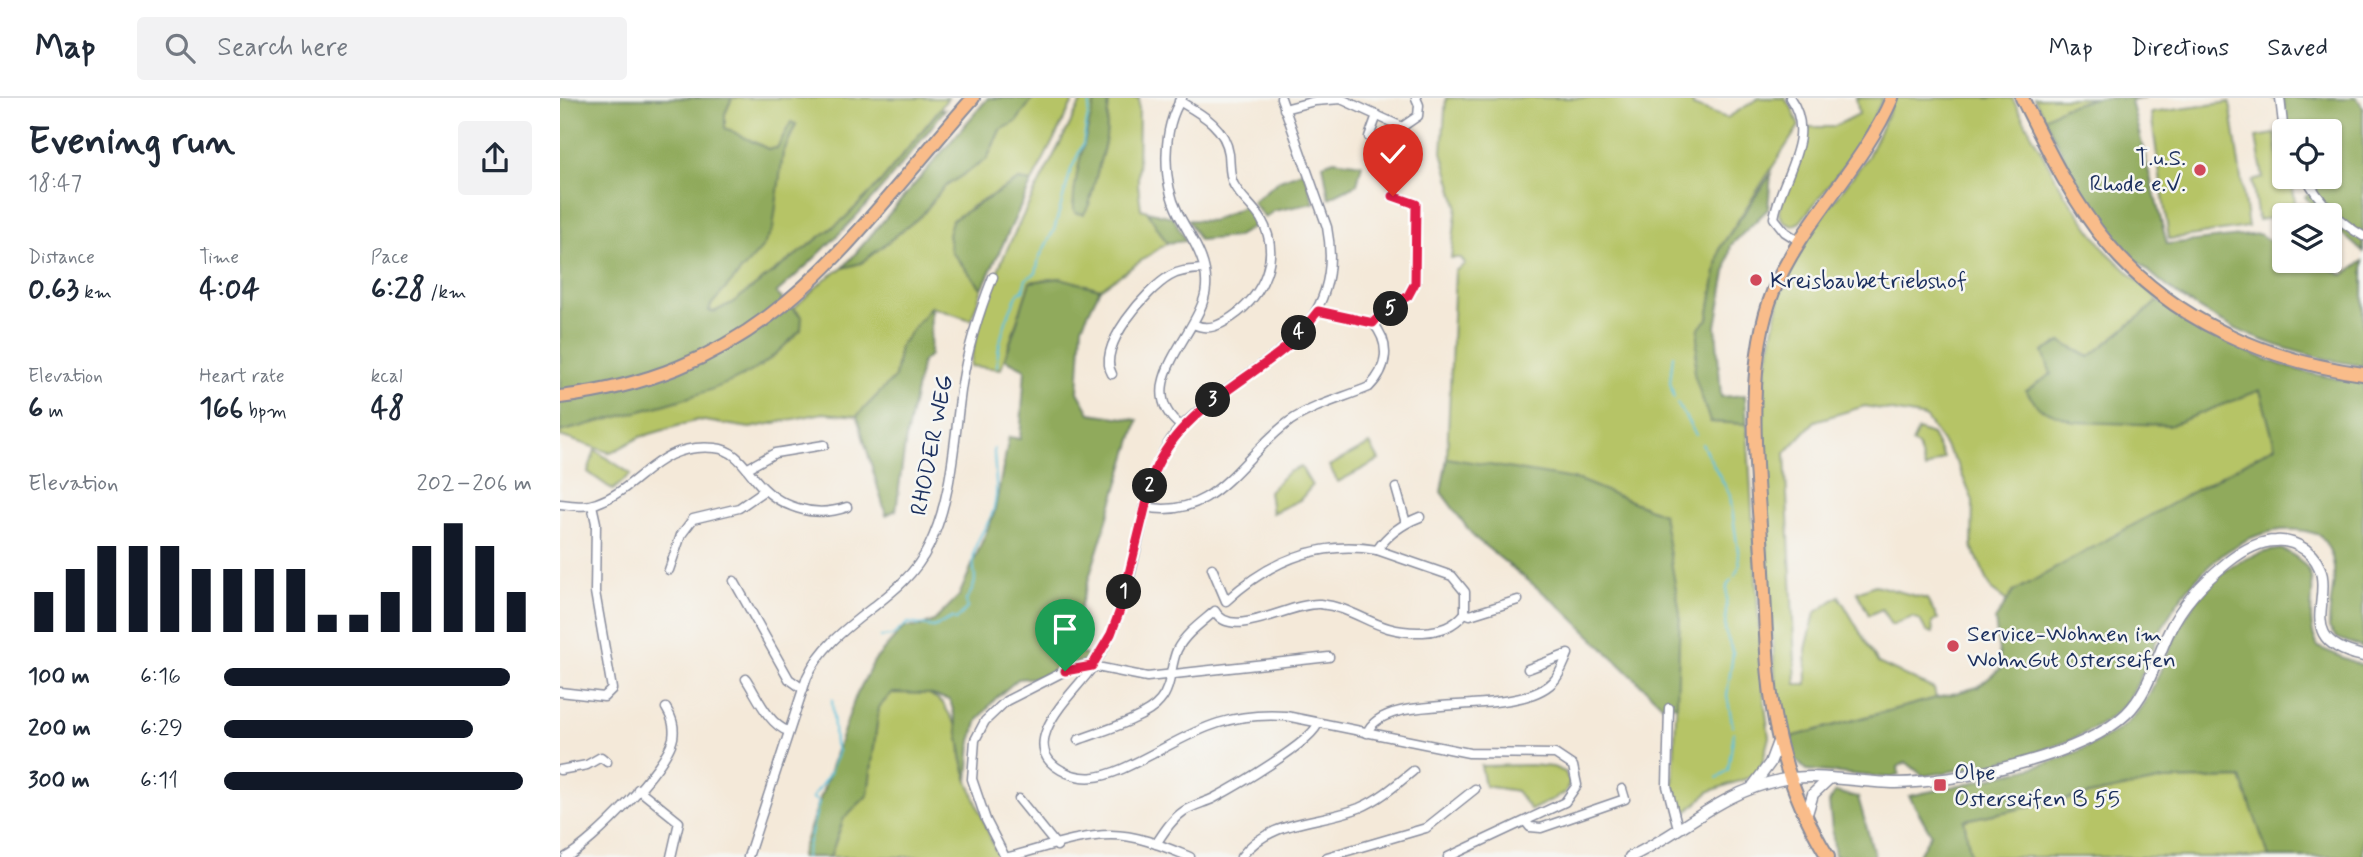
<!DOCTYPE html>
<meta charset="utf-8">
<style>
body{margin:0;font-family:Mynerve,sans-serif;background:#f2f2f3;color:#1f2937;height:100vh;display:flex;flex-direction:column;font-size:26px;white-space:nowrap}
*{box-sizing:border-box;margin:0}
p{font-size:23px;color:#747a83}
.icon{flex:none;width:38px;height:38px;fill:none;stroke:currentColor;stroke-width:2;stroke-linecap:round;stroke-linejoin:round}
.map{position:relative;flex:1;overflow:hidden}
.sheet{display:flex;flex-direction:column;background:#fff;width:560px}
.sheet>*{flex:none}
.fabs{position:absolute;left:1712px;top:21px;display:grid;gap:14px}
.fabs a{display:grid;place-items:center;width:70px;height:70px;border-radius:7px;background:#fff;box-shadow:0 2px 5px #0004;font-size:35px}
.pin{position:absolute;display:grid;place-items:center;width:60px;height:60px;color:#fff;margin:-72px -30px;border-radius:50% 50% 50% 0;rotate:-45deg;box-shadow:0 0 7px #0007}
.pin .icon{rotate:45deg}
.km{position:absolute;width:35px;height:35px;margin:-18px;border-radius:50%;background:#222;color:#fff;font-size:19px;line-height:35px;text-align:center}
.round{display:grid;place-items:center;flex:none;width:74px;height:74px;border-radius:7px;background:#f2f2f3}
.head{display:flex;align-items:center;justify-content:space-between;height:119px;padding:0 28px}
h1{font-size:38px;font-weight:700;line-height:52px}
.stats{display:grid;grid-template-columns:repeat(3,1fr);gap:10px;height:119px;padding:7px 28px}
.stats div{display:grid;align-content:center}
.stats b{font-size:30px;font-weight:700}
.stats small{font-size:19px;font-weight:400}
.stats p{font-size:19px}
.chart{height:196px;padding:14px 28px}
.chart p{display:flex;justify-content:space-between}
.chart svg{width:100%;height:126px;margin-top:7px;stroke:#111827;stroke-width:6}
ul{padding:0 28px;list-style:none;font-size:23px}
li{display:grid;grid-template-columns:112px 84px 1fr;align-items:center;height:52px}
li i{height:18px;border-radius:9px;background:#111827}
header{display:flex;align-items:center;gap:42px;box-sizing:border-box;height:98px;padding:0 35px;background:#fff;border-bottom:2px solid #e0e1e3}
header strong{font-size:33px}
nav{display:flex;gap:38px;margin-inline-start:auto;font-size:24px}
.search{width:490px;height:63px;background:#f2f2f3;display:flex;align-items:center;gap:18px;box-sizing:border-box;padding:0 24px;border-radius:7px;color:#747a83;font-size:26px}
main{display:flex;flex:1;min-height:0}
.map>svg:first-child{display:block}
.green{fill:#b6c466;stroke:#687a62;stroke-width:2}
.forest{fill:#90aa5b;stroke:#566c5c;stroke-width:2}
.lines{fill:none;stroke-linecap:round;stroke-linejoin:round}
.stream{stroke:#5fc2dd;stroke-width:2}
.minor-casing{stroke:#888c9c;stroke-width:11}
.tertiary-casing{stroke:#888c9c;stroke-width:13}
.primary-casing{stroke:#888c9c;stroke-width:16}
.minor{stroke:#fff;stroke-width:8}
.tertiary{stroke:#fff;stroke-width:10}
.primary{stroke:#f9bc8a;stroke-width:12}
.route-casing{stroke:#fff;stroke-width:14}
.route{stroke:#e11d48;stroke-width:9}
.poi-dot{fill:#d1495b;stroke:#f6f6f2;stroke-width:2.5}
.labels{text-anchor:middle;stroke-width:5;stroke-linejoin:round;paint-order:stroke}
.poi-label{font-size:23px;fill:#1b2f5e;stroke:#f6f6f2;text-anchor:start}
.street-label{font-size:23px;fill:#1b2f5e;stroke:#f6f6f2}
</style>
<header>
<strong>Map</strong>
<div class="search"><svg class="icon" aria-label="search" viewBox="0 0 24 24"><circle cx="10" cy="10" r="6"/><path d="M15 15l6 6"/></svg>Search here</div>
<nav><a>Map</a><a>Directions</a><a>Saved</a></nav>
</header>
<main>
<section class="sheet">
<div class="head"><div><h1>Evening run</h1><p>18:47</p></div><a class="round"><svg class="icon" aria-label="share" viewBox="0 0 24 24"><path d="M12 15V3M7 8l5-5 5 5M5 13v7h14v-7"/></svg></a></div>
<div class="stats">
<div><p>Distance</p><b>0.63<small> km</small></b></div>
<div><p>Time</p><b>4:04</b></div>
<div><p>Pace</p><b>6:28<small> /km</small></b></div>
</div>
<div class="stats">
<div><p>Elevation</p><b>6<small> m</small></b></div>
<div><p>Heart rate</p><b>166<small> bpm</small></b></div>
<div><p>kcal</p><b>48</b></div>
</div>
<div class="chart"><p><span>Elevation</span>202–206 m</p>
<svg viewBox="0 0 160 44" preserveAspectRatio="none"><path d="M5 44V30M15 44V22M25 44V14M35 44V14M45 44V14M55 44V22M65 44V22M75 44V22M85 44V22M95 44V38M105 44V38M115 44V30M125 44V14M135 44V6M145 44V14M155 44V30"/></svg>
</div>
<ul>
<li><b>100 m</b>6:16<i style="width:93%"></i></li>
<li><b>200 m</b>6:29<i style="width:81%"></i></li>
<li><b>300 m</b>6:11<i style="width:97%"></i></li>
</ul>
</section>
<div class="map">
<svg width="1803" height="759" viewBox="0 0 1803 759">
<rect width="100%" height="100%" fill="#f6f6f2"/>
<filter id="ink" filterUnits="userSpaceOnUse"><feTurbulence type="fractalNoise" baseFrequency=".0143" numOctaves="2"/><feDisplacementMap in="SourceGraphic" scale="14" xChannelSelector="R" yChannelSelector="G"/><feConvolveMatrix kernelMatrix="1 2 1 2 8 2 1 2 1" color-interpolation-filters="sRGB"/></filter>
<filter id="wash" filterUnits="userSpaceOnUse"><feTurbulence type="fractalNoise" baseFrequency=".00686" numOctaves="4" result="noise"/><feDisplacementMap in="SourceGraphic" scale="28" xChannelSelector="R" yChannelSelector="G"/><feGaussianBlur stdDeviation="1.57" result="paint"/><feColorMatrix in="noise" values="0 0 0 0 0 0 0 0 0 0 0 0 0 0 0 0 0 1.4 0 .05"/><feComposite in="paint" operator="in"/></filter>
<g filter="url(#wash)">
<rect width="100%" height="100%" fill="#f4e9d9"/>
<g class="green">
<path d="M172,0H388L321,84L284,121L172,205L154,214L149,213L151,207L212,131L223,55L236,27L231,25L217,50L208,51L165,30V16Z"/>
<path d="M473,0H515L472,84L459,82L409,110L391,153L422,191L411,222L371,209L340,248L335,279L297,318L263,315L190,330L138,322L80,339L51,355L0,338V334L119,301L172,283L201,268L242,219L234,210L265,181L283,170L301,165L362,117L383,90L427,61L440,32L456,24Z"/>
<path d="M523,0H536L513,107C545,68 546,49 549,0H579L578,86L581,111L587,113L607,145L540,191L500,180L470,184L441,271L410,268C426,171 481,87 523,0Z"/>
<path d="M886,0H1132L1133,8L1167,20L1199,0H1224L1231,8L1239,28L1160,150L1148,221L1150,324L1187,326L1202,582L1209,639L1201,670L1188,680L1150,693L1120,720L1113,690L1120,515L912,365L887,360L895,173L905,166L901,160H891L897,107L882,54Z"/>
<path d="M1296,0H1323L1300,48L1240,124L1232,128L1224,124L1219,115C1226,85 1242,59 1249,29H1273L1299,16Z"/>
<path d="M1335,0H1452L1504,95L1546,153L1599,203L1529,259L1501,244L1483,254L1492,276L1611,327L1700,292L1715,348L1454,494L1447,503L1432,492L1412,449L1413,403L1398,367L1365,319L1305,308L1255,323L1225,355L1236,586H1247L1246,551L1255,515L1279,498L1318,565L1374,591L1376,600L1231,639L1216,591L1207,456L1202,332L1206,269L1220,197L1249,136L1308,58Z"/>
<path d="M1474,0H1535L1504,9L1485,20Z"/>
<path d="M1670,4L1688,129L1609,141L1591,15Z"/>
<path d="M1715,36L1721,78L1731,79L1737,116L1698,122L1692,83L1703,80L1696,39Z"/>
<path d="M1358,332L1372,337L1384,360L1365,371L1358,348L1352,345Z"/>
<path d="M810,346L819,362L778,384L769,368Z"/>
<path d="M35,352L71,376L53,392L28,374Z"/>
<path d="M741,369L752,388L740,402L712,415L709,393L728,374Z"/>
<path d="M1315,487L1367,501L1378,521L1372,525L1373,535L1366,533L1360,522L1353,519L1331,527L1322,511L1309,517L1297,494Z"/>
<path d="M332,594L369,596L382,604L400,634L401,660L408,683L438,759H270L284,720L308,697L319,609Z"/>
<path d="M971,667L993,669L1005,674L1010,685L1004,696L971,712L956,693L925,688L921,668Z"/>
<path d="M1682,680L1709,759H1411L1404,722L1603,682Z"/>
</g>
<g class="forest">
<path d="M0,0H172L165,16V30L208,51L217,50L231,24L236,26L223,55L213,131L202,150L151,207L149,213L154,214L172,205L284,121L321,84L380,11H385C336,78 280,140 216,195L242,219L241,232C228,244 215,259 200,268C152,300 57,318 0,334Z"/>
<path d="M428,0H473L456,24L440,32L427,61L383,90L362,117L301,165L283,170Z"/>
<path d="M536,0H549L546,40L529,107L524,116L515,115C508,95 530,24 536,0Z"/>
<path d="M1535,0H1584L1571,3L1607,146L1699,136L1719,149L1724,146V163H1755L1783,177L1803,163V268C1719,255 1647,227 1584,169C1574,160 1562,151 1554,140C1525,103 1505,62 1485,20L1504,9Z"/>
<path d="M1712,0H1797L1803,9V154L1769,124V117H1762L1745,99L1756,91L1750,79H1769V33H1727L1724,4Z"/>
<path d="M774,62L802,66L797,86L769,100L763,66Z"/>
<path d="M744,73L754,105L714,113L705,120L692,104L720,82Z"/>
<path d="M1211,76L1208,111L1171,147L1156,228L1161,299L1185,297L1187,326L1150,324L1134,276L1139,230L1148,221L1160,150Z"/>
<path d="M459,82L472,84L422,191L391,153L388,137L392,122Z"/>
<path d="M685,108L699,125L676,139L639,142L628,122L652,123Z"/>
<path d="M587,113L613,119L626,143L607,145Z"/>
<path d="M500,180L540,191L522,228L518,294L530,315L578,322L508,548L531,560L479,579L458,581L435,601L418,622L411,643L408,683C400,656 399,629 390,602L369,596L332,595L319,609L308,697L284,720L270,759H240L295,600L314,563L344,529H360L374,523L399,498L434,416L449,339L460,341L465,271L445,261L470,184Z"/>
<path d="M1599,203C1661,246 1726,277 1803,284V550L1777,540L1769,530C1768,492 1786,470 1760,437C1691,413 1630,476 1601,532C1586,563 1579,597 1551,619C1504,655 1420,669 1363,678L1346,664L1338,669L1339,676L1332,680L1246,672L1232,658L1231,639L1418,589L1441,570L1435,522L1453,494L1715,348L1700,292L1611,327L1514,324L1479,310L1466,293L1491,276L1483,254L1501,244L1529,259Z"/>
<path d="M371,208L370,257L362,264L346,339L336,412L326,417L297,318L335,279L340,248Z"/>
<path d="M887,360L1019,382L1103,416L1120,515L1117,607L1103,608L1001,509L914,439L881,394Z"/>
<path d="M1721,451C1776,475 1737,506 1758,549L1803,568V759H1709L1681,680L1603,682L1404,722L1411,759H1357L1371,736L1349,698C1416,683 1511,669 1566,626C1585,610 1595,585 1605,562C1628,507 1657,459 1721,451Z"/>
<path d="M1275,694L1298,699L1315,759L1275,758L1269,705Z"/>
</g>
<g class="lines">
<g class="stream">
<path d="M1113,257L1110,284L1114,300"/>
<path d="M437,268C437,245 448,214 459,194L463,192L466,181L476,175L479,160L494,132L511,72L523,46L531,0"/>
<path d="M1117,305L1136,337"/>
<path d="M1142,346L1170,397L1180,467L1175,478"/>
<path d="M1171,482L1167,488L1165,533L1173,555L1167,598L1173,629"/>
<path d="M321,539L332,538L348,525L374,529L392,520L396,522L407,510L406,502C422,479 411,479 414,456C415,442 427,429 432,416C440,394 434,373 434,351"/>
<path d="M1157,680L1168,672L1174,634"/>
<path d="M245,759L259,704L252,700L270,675L278,653L275,646L272,601"/>
</g>
</g>
</g>
<g filter="url(#ink)">
<g class="lines">
<g class="minor-casing">
<g id="minor">
<path d="M721,0L767,129C789,243 687,263 622,328C609,341 601,357 594,374C580,426 573,483 552,534C547,546 539,559 531,571C515,594 454,646 501,672C522,684 541,680 562,671C624,643 652,613 726,618L909,655L995,656L1013,668L1017,687L1005,704L888,759"/>
<path d="M1230,0C1258,40 1221,78 1214,120L1225,134L1239,143"/>
<path d="M1720,0L1724,35"/>
<path d="M619,3C641,16 665,28 669,56C670,65 669,79 674,87C681,100 693,108 701,121C722,157 704,197 672,219C659,228 648,233 633,226"/>
<path d="M724,11L755,3L781,1L842,29L858,18L859,7L856,0"/>
<path d="M809,39L817,17"/>
<path d="M1746,79C1759,104 1779,124 1803,138"/>
<path d="M813,225L822,215L847,198L855,185L856,106L833,98"/>
<path d="M552,276C536,249 587,191 610,178C620,172 631,172 642,171"/>
<path d="M621,328C568,287 644,233 646,189C648,161 630,139 618,115C602,83 602,30 622,0"/>
<path d="M188,370L215,355L264,347"/>
<path d="M836,390L846,425"/>
<path d="M0,406C12,407 25,410 37,405C81,390 96,344 155,350C176,352 184,368 196,382C218,409 254,421 287,409"/>
<path d="M585,409C656,423 680,359 730,323C754,307 783,300 809,289C828,270 831,246 813,225L758,213"/>
<path d="M860,419C842,426 828,436 817,452L892,478L905,494V515"/>
<path d="M652,470L666,503C708,464 759,442 817,452"/>
<path d="M109,472L121,437L133,421L179,410L205,392"/>
<path d="M174,483L229,581L243,591"/>
<path d="M186,581C197,598 209,627 228,633"/>
<path d="M0,594L44,599L52,591L35,494L36,425L32,407"/>
<path d="M1109,610L1107,688L1118,730"/>
<path d="M807,635C824,590 954,623 993,584C1000,577 1004,565 1008,556L968,571"/>
<path d="M518,642C539,634 586,621 600,603C612,589 610,568 617,552C625,536 641,525 655,513C671,544 730,504 760,506C800,510 814,536 863,534C881,533 893,529 905,515L910,517L958,502"/>
<path d="M0,672L27,667L41,659L47,664"/>
<path d="M78,691L119,724L111,759"/>
<path d="M459,701L497,748"/>
<path d="M966,724L970,729L981,730L1065,701L1062,691"/>
<path d="M596,746C604,734 612,721 624,713C633,707 644,705 654,700C673,690 754,643 758,625"/>
<path d="M6,759C32,746 107,669 113,640C115,628 112,620 106,610"/>
<path d="M188,759L247,579C273,522 343,504 369,448C393,399 394,339 402,286C408,249 419,214 433,179"/>
<path d="M445,759L426,722L412,681L415,642L425,623L446,603L505,573L527,567L587,579L769,559"/>
<path d="M449,759C481,751 517,737 551,737C578,737 605,749 630,759"/>
<path d="M681,759C709,721 759,726 799,710C820,701 836,687 853,673"/>
<path d="M767,759L866,730L915,691"/>
</g>
</g>
<g class="tertiary-casing">
<g id="tertiary">
<path d="M1193,688L1210,665L1219,641"/>
<path d="M1246,719L1253,696L1270,680"/>
<path d="M1070,759C1123,734 1159,695 1220,682C1258,674 1298,685 1336,685C1398,684 1521,659 1566,616C1588,595 1596,562 1608,536C1622,506 1642,485 1668,464C1682,453 1699,443 1716,443C1727,442 1737,446 1746,452C1791,489 1721,539 1803,558"/>
</g>
</g>
<g class="primary-casing">
<g id="primary">
<path d="M1462,0C1487,50 1512,103 1548,146C1611,222 1708,263 1803,276"/>
<path d="M0,299C212,273 284,146 413,0"/>
<path d="M1268,759C1246,723 1229,683 1219,642C1206,588 1206,529 1203,473C1199,388 1181,275 1213,194C1242,122 1302,71 1332,0"/>
</g>
</g>
<use href="#minor" class="minor"/>
<use href="#tertiary" class="tertiary"/>
<use href="#primary" class="primary"/>
</g>
</g>
<g class="lines" filter="url(#ink)">
<g class="route-casing">
<path id="route" d="M505,573L532,568L551,536L560,512L594,374C620,313 682,287 730,246C740,237 749,224 758,213L813,225L822,215L848,198L855,185L856,106L833,98"/>
</g>
<use href="#route" class="route"/>
</g>
<g class="poi-dot">
<circle cx="1640" cy="72" r="7"/>
<circle cx="1196" cy="182" r="7"/>
<circle cx="1393" cy="548" r="7"/>
<rect x="1373" y="680" width="14" height="14" rx="3.5"/>
</g>
<g class="labels">
<g class="poi-label">
<text x="1626" y="67" text-anchor="end">T.u.S.<tspan x="1626" dy="26">Rhode e.V.</tspan></text>
<text x="1210" y="190">Kreisbaubetriebshof</text>
<text x="1407" y="543">Service-Wohnen im<tspan x="1407" dy="26">WohnGut Osterseifen</tspan></text>
<text x="1394" y="682">Olpe<tspan x="1394" dy="26">Osterseifen B 55</tspan></text>
</g>
<g class="street-label">
<text transform="translate(371 347) rotate(-79)" y="8">RHODER WEG</text>
</g>
</g>
</svg>
<div class="fabs">
<a><svg class="icon" aria-label="locate" viewBox="0 0 24 24"><circle cx="12" cy="12" r="6"/><path d="M12 2v4M12 18v4M2 12h4M18 12h4"/></svg></a>
<a><svg class="icon" aria-label="layers" viewBox="0 0 24 24"><path d="M12 4l9 5-9 5-9-5zM3 14l9 5 9-5"/></svg></a>
</div>
<div class="pin" style="left:505px;top:573px;background:#1e9e55"><svg class="icon" aria-label="arrive" viewBox="0 0 24 24"><path d="M6 21V4h12l-3 4 3 4H6"/></svg></div>
<div class="pin" style="left:833px;top:98px;background:#d93025"><svg class="icon" aria-label="check" viewBox="0 0 24 24"><path d="M5 12l5 5 9-10"/></svg></div>
<b class="km" style="left:564px;top:494px">1</b>
<b class="km" style="left:590px;top:388px">2</b>
<b class="km" style="left:653px;top:302px">3</b>
<b class="km" style="left:739px;top:235px">4</b>
<b class="km" style="left:831px;top:211px">5</b>
</div>
</main>
